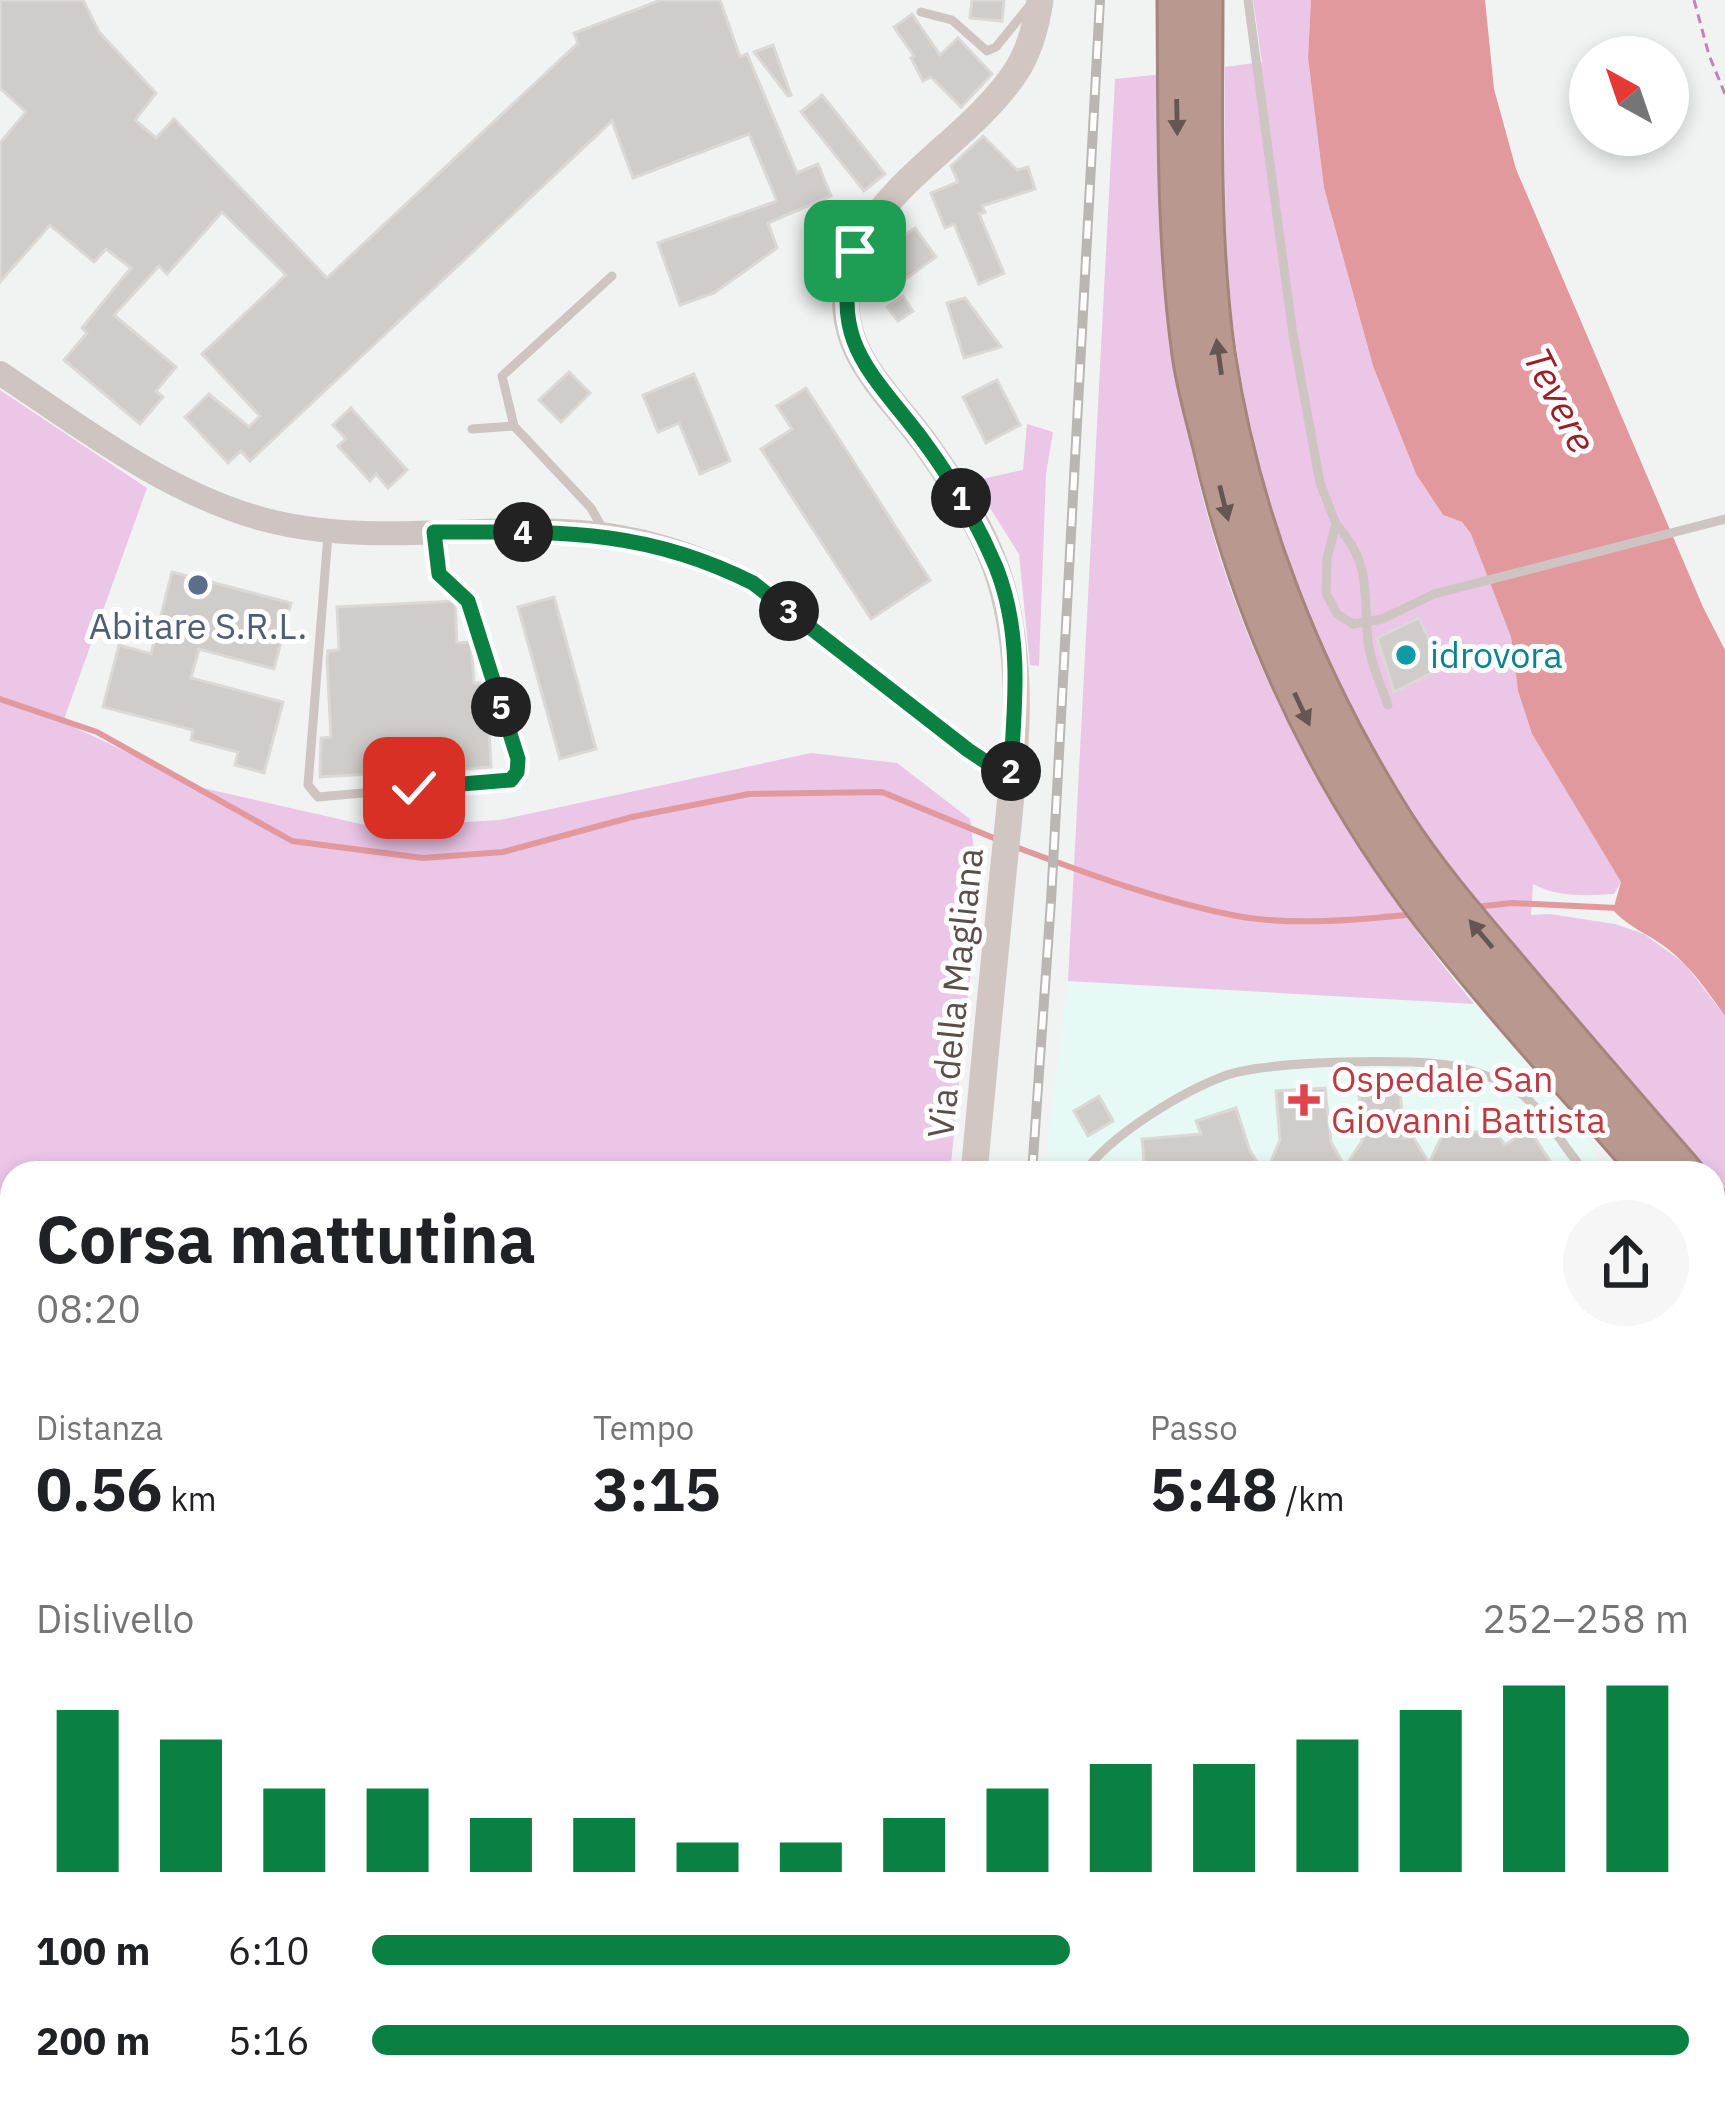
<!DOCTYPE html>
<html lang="it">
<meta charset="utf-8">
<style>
body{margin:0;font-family:"IBM Plex Sans",sans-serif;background:#f6f6f6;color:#202124;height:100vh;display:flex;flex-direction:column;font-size:45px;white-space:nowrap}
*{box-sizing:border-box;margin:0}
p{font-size:39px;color:#757577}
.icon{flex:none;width:66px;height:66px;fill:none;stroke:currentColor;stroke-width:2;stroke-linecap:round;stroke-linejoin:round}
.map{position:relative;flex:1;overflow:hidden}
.side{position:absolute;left:0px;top:1161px;width:1725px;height:948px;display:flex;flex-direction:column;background:#fff;border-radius:36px 36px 0 0;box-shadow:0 6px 18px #0003}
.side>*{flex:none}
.needle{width:78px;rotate:320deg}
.controls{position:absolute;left:1569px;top:36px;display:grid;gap:24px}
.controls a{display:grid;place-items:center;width:120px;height:120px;border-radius:50%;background:#fff;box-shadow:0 6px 18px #0003;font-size:60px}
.pin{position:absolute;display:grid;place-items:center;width:102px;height:102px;color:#fff;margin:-51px;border-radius:24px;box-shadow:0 6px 18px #0006}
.km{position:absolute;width:60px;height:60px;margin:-30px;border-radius:50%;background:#222;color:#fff;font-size:33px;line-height:60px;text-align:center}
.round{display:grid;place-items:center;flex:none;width:126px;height:126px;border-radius:63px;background:#f6f6f6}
.headline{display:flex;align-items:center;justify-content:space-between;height:204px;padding:0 36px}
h1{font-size:66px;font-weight:700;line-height:90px}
.figures{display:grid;grid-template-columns:repeat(3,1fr);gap:18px;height:204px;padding:12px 36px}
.figures div{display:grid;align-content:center}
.figures b{font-size:60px;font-weight:700}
.figures small{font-size:33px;font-weight:400}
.figures p{font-size:33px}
.chart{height:336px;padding:24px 36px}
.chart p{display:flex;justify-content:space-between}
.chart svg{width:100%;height:216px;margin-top:12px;stroke:#0b8043;stroke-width:6}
ul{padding:0 36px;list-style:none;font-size:39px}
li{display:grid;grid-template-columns:192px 144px 1fr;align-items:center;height:90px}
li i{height:30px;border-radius:15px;background:#0b8043}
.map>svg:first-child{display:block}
.medical{fill:#e6f9f5}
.green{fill:#ebc6e7}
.water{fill:#e2999e}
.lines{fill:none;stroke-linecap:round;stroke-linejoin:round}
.stream{stroke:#e2999e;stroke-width:6}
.building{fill:#d0ccc9;stroke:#dcd8d6;stroke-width:3}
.motorway-casing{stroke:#a5857b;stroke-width:39}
.path{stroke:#c582b5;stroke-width:3;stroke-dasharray:9 6;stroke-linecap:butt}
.service{stroke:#cec4c1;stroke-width:9}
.minor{stroke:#cec4c1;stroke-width:18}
.tertiary{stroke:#cec4c1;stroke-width:24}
.secondary{stroke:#d2c6c2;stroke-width:27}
.motorway{stroke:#b9998f;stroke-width:33}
.rail-casing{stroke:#bab6b4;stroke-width:10}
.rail{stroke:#fff;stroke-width:6;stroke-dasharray:18;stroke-linecap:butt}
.service-bridge{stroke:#cec4c1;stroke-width:9}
.oneway{fill:#655652}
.route-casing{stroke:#fff;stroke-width:24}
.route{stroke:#0b8043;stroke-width:15}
.service-dot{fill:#5c6f8a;stroke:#fff;stroke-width:4.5}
.culture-dot{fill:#0f9aa8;stroke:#fff;stroke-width:4.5}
.health-dot{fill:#e0444e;stroke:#fff;stroke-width:4.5}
.labels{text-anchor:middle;stroke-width:10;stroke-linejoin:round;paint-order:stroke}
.service-label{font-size:36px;fill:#4e5e75;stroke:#fff}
.culture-label{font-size:36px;fill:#0d838f;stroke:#fff;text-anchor:start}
.street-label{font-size:36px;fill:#5c4f4b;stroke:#fff}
.health-label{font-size:36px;fill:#be3a42;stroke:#fff;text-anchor:start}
.water-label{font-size:39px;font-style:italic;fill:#9c1f27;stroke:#fff}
</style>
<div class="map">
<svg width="1725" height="2109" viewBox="0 0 1725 2109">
<rect width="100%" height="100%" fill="#f1f3f3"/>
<path class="medical" d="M1068,981L1474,1004L1593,1145L1596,1173H1044Z"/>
<g class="green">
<path d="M1253,0H1311L1308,58L1324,188L1373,366L1416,474L1443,515L1462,522L1471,534L1511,637L1518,691L1532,734L1621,882L1614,894C1586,896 1557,897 1533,884L1531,915L1550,914L1615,924L1644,934L1684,963L1725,1016V1197L1713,1183V1173H1704C1647,1106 1590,1039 1533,972C1506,940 1476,909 1451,875C1335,715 1259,526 1234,331C1223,244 1225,154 1225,67L1262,62Z"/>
<path d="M1163,74C1166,141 1170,208 1173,275C1175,311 1175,348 1180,384C1214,620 1324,822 1474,1004L1068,981L1115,79Z"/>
<path d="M0,390L147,488L63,722L203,788L374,827L500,820L811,753L897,763L970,819L979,890L950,1173H12V2097H816L815,2109H0Z"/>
<path d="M1027,424L1053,432L1046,474L1039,666L1030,665L1019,554L973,481L1023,470Z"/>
<path d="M1713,1344L1725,1356V2109H941L944,2097H1713Z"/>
</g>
<path class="water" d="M1311,0H1485L1494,89L1516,169L1703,607L1725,650V1016C1708,992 1691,967 1668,949C1649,934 1629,928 1613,910L1621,882L1532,734L1518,691L1511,637L1471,534L1462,522L1443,515L1416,474L1373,366L1324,188L1308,58Z"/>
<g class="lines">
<g class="stream">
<path d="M0,699L97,732L292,841L423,858L503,852L632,817L749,794L882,792L1001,841"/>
<path d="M1013,846C1086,873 1160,901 1237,916C1291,926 1360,920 1414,914"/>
<path d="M1475,907L1512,903L1617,908"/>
</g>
</g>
<g class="building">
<path d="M0,0H83L99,32L156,93L135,120L156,138L174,119L327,278L578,43L574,33L661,0H720L740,57L747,54L797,173L818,164L831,196L768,223L777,248L714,293L680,305L658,243L777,201L749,134L633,178L612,121L250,461L241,451L228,463L185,417L209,394L249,427L260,416L202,354L286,275L222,212L167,274L159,266L114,315L176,367L156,391L163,397L140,424L64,360L87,333L82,328L131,268L106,249L94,262L50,225L0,282V143L26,112L0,88Z"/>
<path d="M972,0H1004L1002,21L970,18Z"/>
<path d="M912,14L940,55L958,38L992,74L961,107L931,77L923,81L911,58L914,56L894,27Z"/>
<path d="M773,45L791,95L788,96L754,52Z"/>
<path d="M822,95L885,174L864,191L801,112Z"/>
<path d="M983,136L1017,170L1028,167L1035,189L982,206L985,212L979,214L1004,273L979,284L954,224L945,228L931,193L958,182L951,166Z"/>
<path d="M915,228L936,257L889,291L874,271L883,265L877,255Z"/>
<path d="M903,296L913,311L898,321L887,307Z"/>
<path d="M965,298L1001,347L964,358L947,303Z"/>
<path d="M569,372L590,393L561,422L539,400Z"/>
<path d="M694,374L730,461L700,474L679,423L658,432L643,395Z"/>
<path d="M997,380L1020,425L986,443L963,397Z"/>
<path d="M806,388L930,580L871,619L761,449L792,429L777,406Z"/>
<path d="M351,408L407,470L388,488L376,474L370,481L338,446L346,439L333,425Z"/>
<path d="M172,572L291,603L274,669L199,649L191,678L283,702L264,773L235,765L238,752L191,740L193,730L103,707L119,645L151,654Z"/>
<path d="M554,597L596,749L560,759L518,607Z"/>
<path d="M455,601L457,643L471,642L474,683H484L487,693L491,767L320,777L321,738L331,737L327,660L328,651L339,650L337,607Z"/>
<path d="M1419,618L1443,667L1394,692L1377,638Z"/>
<path d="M1325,1088L1331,1142L1345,1167L1362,1141L1359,1094L1400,1091L1404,1138L1413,1137L1429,1163L1443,1134L1495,1131L1505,1145L1529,1129L1558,1173H1266L1280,1140L1276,1091Z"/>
<path d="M1099,1096L1113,1121L1088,1136L1074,1111Z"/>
<path d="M1236,1108L1250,1151L1265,1173H1145L1142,1139L1201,1134L1196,1121Z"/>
</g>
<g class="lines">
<g class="motorway-casing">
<g id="motorway">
<path d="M1175,0C1176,118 1174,238 1190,354C1194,384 1203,414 1210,443C1249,616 1323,776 1431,917C1500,1006 1577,1088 1650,1173"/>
<path d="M1205,0C1205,117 1201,237 1217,353C1242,520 1307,682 1397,824C1430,875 1470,921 1509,967C1567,1036 1627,1105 1686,1173"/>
<path d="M1713,1204L1725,1218"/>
<path d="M1713,1246L1725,1260"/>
</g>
</g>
<g class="path">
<path d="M1694,0L1709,55L1725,94"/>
<path d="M0,1931L12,1919"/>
</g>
<g class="service">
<path d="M1248,0L1293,335L1320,483L1336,524L1327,558L1326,593L1337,614L1353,624"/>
<path d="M921,12L952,20L987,51L996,47L1031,4"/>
<path d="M472,429L514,426"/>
<path d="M1336,524C1372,564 1363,591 1368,641C1370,662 1381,685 1388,705"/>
<path d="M604,531L591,508L514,426L502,376L612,276"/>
<path d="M328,535L308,785L318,797L511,780L517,772V759L468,601L439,575L434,537"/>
<path d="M1084,1173C1110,1135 1183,1091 1227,1075C1267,1061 1416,1057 1458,1067C1478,1072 1510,1083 1525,1097C1545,1114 1561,1142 1577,1162L1578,1173"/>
</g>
<path class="minor" d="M0,1482L12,1485"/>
<g class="tertiary">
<path d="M0,373C83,428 165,492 262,519C364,547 475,524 580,532C642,536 699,556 753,583L968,750L1010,777"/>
<path d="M932,2109L934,2097"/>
</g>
<g class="secondary">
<path d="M974,1173C983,1077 992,980 1002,884C1011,789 1028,688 1004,595C991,540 957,488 925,443C891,396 842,357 846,295C852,197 962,150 1013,76C1029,54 1036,27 1040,0"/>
<path d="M828,2109L831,2097"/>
</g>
<use href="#motorway" class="motorway"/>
<g class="rail-casing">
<g id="rail">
<path d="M1032,1173L1051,901L1100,0"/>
<path d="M863,2109L866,2097"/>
</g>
</g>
<use href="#rail" class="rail"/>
<path class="service-bridge" d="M1353,624L1382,619L1434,594L1725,519"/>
</g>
<defs><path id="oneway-solid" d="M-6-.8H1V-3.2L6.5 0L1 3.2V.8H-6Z" transform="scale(3)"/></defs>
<g class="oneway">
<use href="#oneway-solid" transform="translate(1177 117) rotate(89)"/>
<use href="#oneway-solid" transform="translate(1219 357) rotate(-98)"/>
<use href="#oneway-solid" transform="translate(1224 503) rotate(76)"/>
<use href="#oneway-solid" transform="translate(1302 709) rotate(65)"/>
<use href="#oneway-solid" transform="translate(1481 934) rotate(-130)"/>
</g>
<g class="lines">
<g class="route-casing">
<path id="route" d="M414,788L511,780L517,772L518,759L468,601L439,574L434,532C555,532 642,527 753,583L968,750L1010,778C1015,706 1023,635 996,567C977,522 951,478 922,439C872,373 828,341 855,251"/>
</g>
<use href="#route" class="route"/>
</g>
<circle class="service-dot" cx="198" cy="585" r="12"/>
<circle class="culture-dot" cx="1406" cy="655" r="12"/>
<path class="health-dot" d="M1298 1082h12v12h12v12h-12v12h-12v-12h-12v-12h12z"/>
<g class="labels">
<g class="service-label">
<text x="198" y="639">Abitare S.R.L.</text>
</g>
<g class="culture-label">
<text x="1430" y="668">idrovora</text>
</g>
<g class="street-label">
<text transform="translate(955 993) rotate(-84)" y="13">Via della Magliana</text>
</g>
<g class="health-label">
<text x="1331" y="1092">Ospedale San<tspan x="1331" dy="41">Giovanni Battista</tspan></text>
</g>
<g class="water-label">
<text transform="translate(1560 400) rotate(63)" y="14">Tevere</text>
</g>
</g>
</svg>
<div class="controls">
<a><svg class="needle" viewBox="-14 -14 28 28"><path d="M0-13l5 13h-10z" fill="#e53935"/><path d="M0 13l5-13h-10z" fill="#757577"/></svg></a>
</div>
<div class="pin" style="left:855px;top:251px;background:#1e9e55"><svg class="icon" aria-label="arrive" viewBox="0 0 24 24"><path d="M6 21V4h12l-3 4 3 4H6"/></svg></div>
<div class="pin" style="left:414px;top:788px;background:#d93025"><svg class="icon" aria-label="check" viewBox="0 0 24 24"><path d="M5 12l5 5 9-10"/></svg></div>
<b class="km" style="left:961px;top:498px">1</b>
<b class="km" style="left:1011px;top:771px">2</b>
<b class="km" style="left:789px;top:611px">3</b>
<b class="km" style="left:523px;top:532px">4</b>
<b class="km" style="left:501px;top:707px">5</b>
<section class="side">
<div class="headline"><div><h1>Corsa mattutina</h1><p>08:20</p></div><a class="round"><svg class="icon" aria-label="share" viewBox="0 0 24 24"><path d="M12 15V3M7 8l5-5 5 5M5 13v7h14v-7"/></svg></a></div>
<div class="figures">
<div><p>Distanza</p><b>0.56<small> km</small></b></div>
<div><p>Tempo</p><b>3:15</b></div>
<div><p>Passo</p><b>5:48<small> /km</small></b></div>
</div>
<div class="chart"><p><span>Dislivello</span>252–258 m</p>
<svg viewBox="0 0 160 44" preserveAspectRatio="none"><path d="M5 44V11M15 44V17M25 44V27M35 44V27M45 44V33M55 44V33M65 44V38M75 44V38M85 44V33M95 44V27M105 44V22M115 44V22M125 44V17M135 44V11M145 44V6M155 44V6"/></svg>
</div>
<ul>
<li><b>100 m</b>6:10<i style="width:53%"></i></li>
<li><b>200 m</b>5:16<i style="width:100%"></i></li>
</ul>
</section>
</div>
